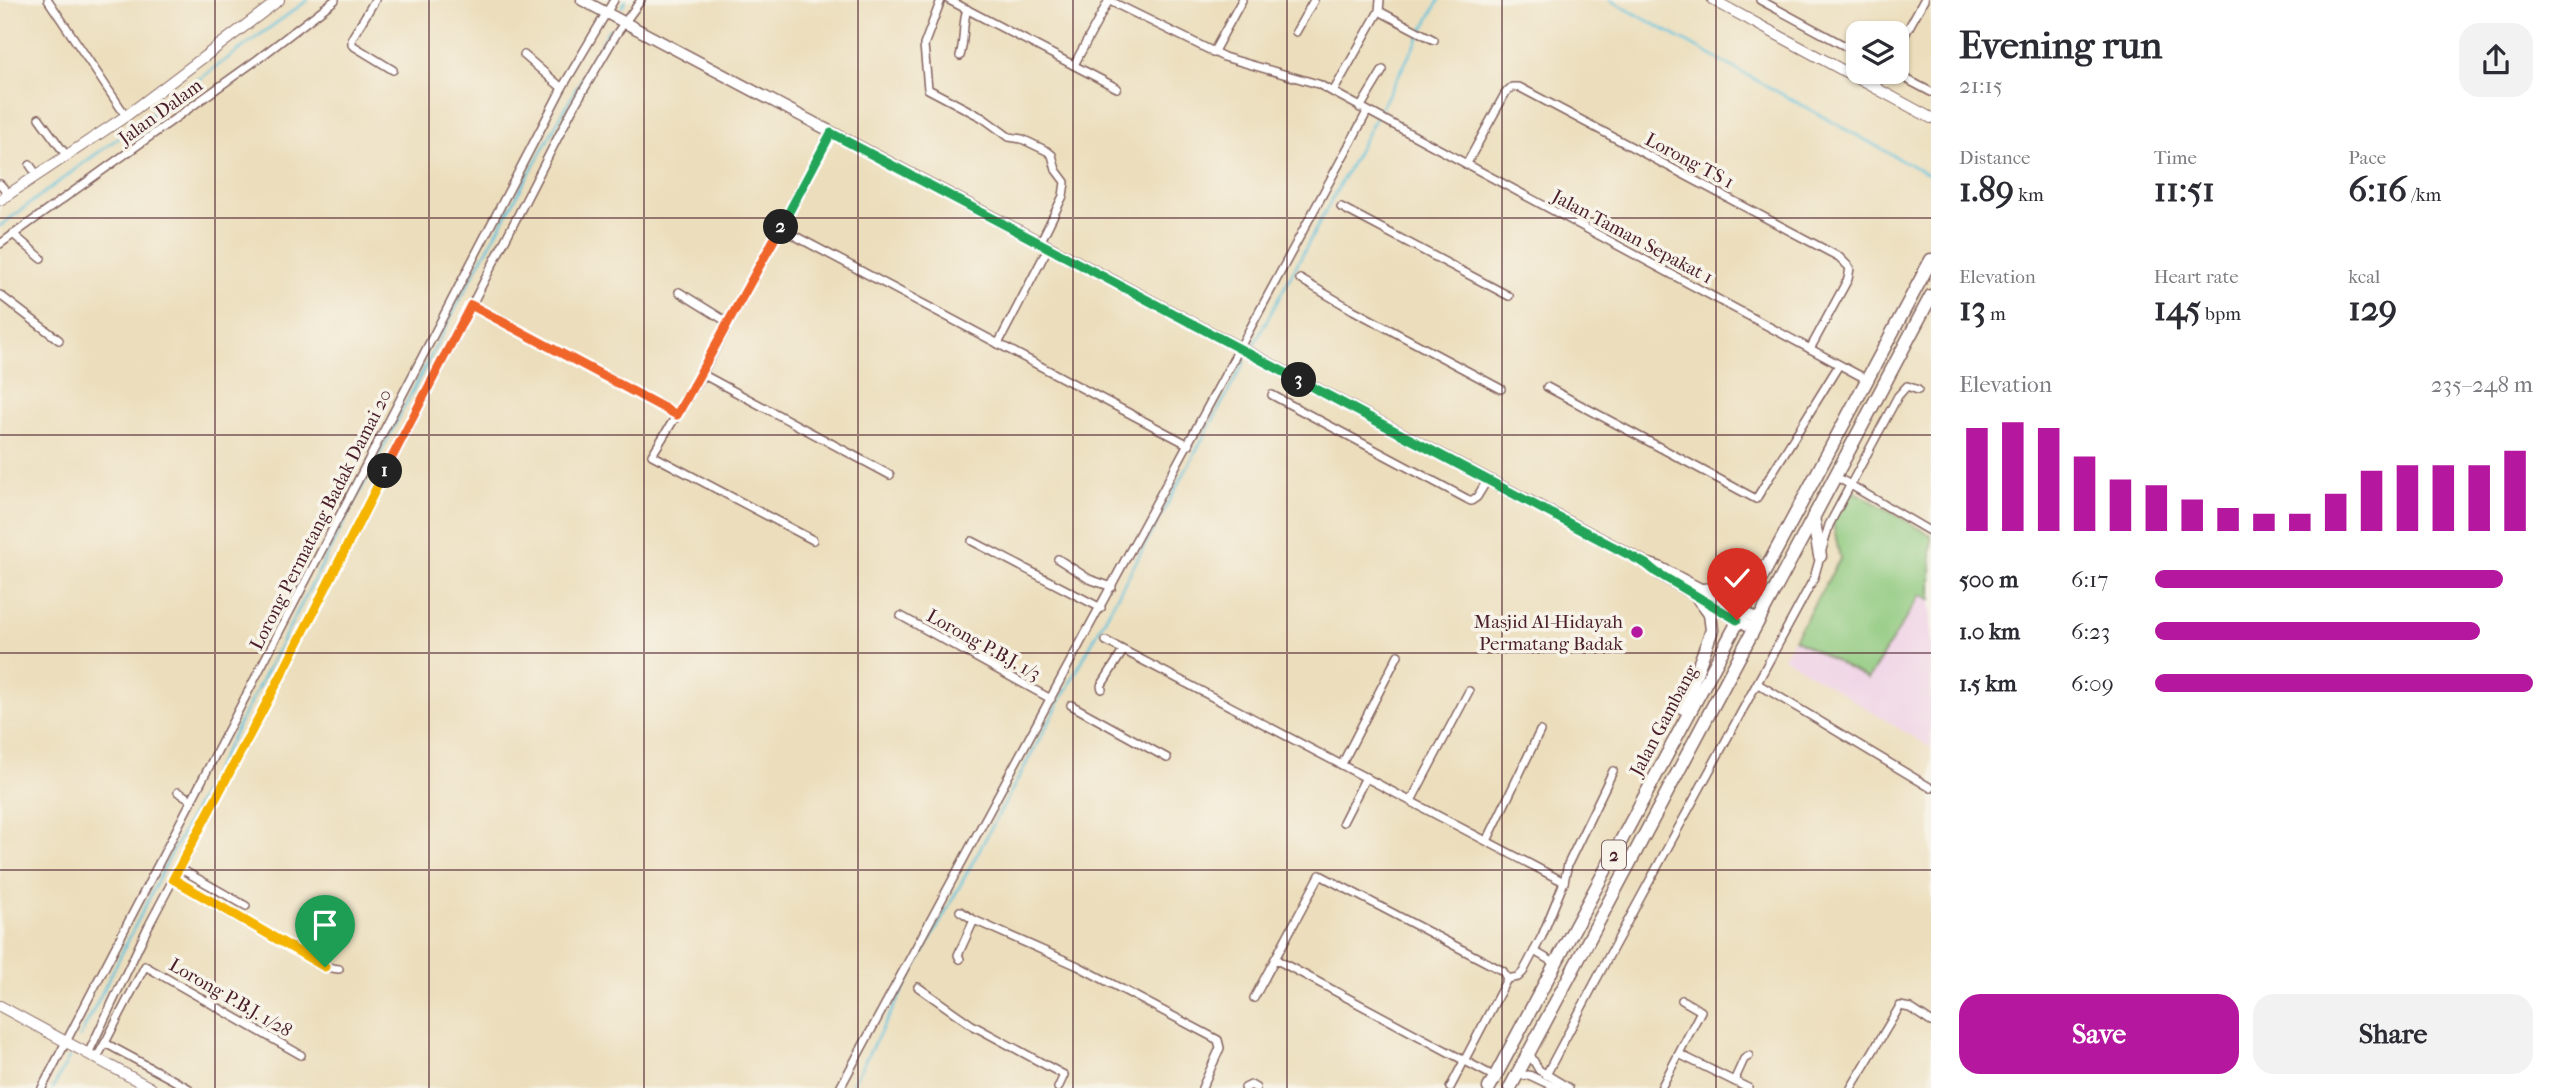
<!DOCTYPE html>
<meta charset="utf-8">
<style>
body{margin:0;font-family:"IM FELL French Canon",serif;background:#f2f2f3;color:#2b2b33;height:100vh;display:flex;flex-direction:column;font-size:26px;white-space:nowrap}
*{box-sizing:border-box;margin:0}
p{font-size:23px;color:#7c7c81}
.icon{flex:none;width:38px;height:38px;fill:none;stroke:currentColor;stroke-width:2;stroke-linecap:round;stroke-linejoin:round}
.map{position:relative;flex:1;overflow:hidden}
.side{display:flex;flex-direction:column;background:#fff;width:630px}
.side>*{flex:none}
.controls{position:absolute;left:1846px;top:21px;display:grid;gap:14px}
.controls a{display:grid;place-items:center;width:63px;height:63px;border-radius:14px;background:#fff;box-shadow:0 2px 5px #0004;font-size:35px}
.pin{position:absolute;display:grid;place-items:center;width:60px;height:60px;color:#fff;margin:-72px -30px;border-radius:50% 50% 50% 0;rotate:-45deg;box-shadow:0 0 7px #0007}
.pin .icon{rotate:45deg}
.km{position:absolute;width:35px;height:35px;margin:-18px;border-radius:50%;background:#222;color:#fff;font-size:19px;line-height:35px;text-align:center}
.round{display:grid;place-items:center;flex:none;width:74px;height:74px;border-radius:21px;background:#f2f2f3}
.summary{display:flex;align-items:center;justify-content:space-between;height:119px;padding:0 28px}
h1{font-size:38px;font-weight:700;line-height:52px}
.figures{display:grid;grid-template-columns:repeat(3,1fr);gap:10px;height:119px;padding:7px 28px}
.figures div{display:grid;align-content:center}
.figures b{font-size:35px;font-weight:700}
.figures small{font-size:19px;font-weight:400}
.figures p{font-size:19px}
.chart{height:196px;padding:14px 28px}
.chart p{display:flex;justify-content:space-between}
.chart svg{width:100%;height:126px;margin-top:7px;stroke:#b5179e;stroke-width:6}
.action{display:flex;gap:14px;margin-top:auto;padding:14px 28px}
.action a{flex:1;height:80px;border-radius:21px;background:#b5179e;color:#fff;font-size:28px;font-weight:700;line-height:80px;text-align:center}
.action a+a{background:#f2f2f3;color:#2b2b33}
ul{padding:0 28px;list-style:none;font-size:23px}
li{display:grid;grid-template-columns:112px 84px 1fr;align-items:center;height:52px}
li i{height:18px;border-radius:9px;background:#b5179e}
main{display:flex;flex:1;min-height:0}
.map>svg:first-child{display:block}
.built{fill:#efd0e7}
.park{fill:#8ec97e;stroke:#6c7454;stroke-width:2}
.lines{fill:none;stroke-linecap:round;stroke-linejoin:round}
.stream{stroke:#5ec1dc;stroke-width:2.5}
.street-casing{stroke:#83625e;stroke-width:10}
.secondary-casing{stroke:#83625e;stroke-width:12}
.primary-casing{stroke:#83625e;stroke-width:13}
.highway-casing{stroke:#83625e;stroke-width:15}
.street{stroke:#fff;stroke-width:7}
.secondary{stroke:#fff;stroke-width:10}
.primary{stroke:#fff;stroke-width:10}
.highway{stroke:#fff;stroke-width:12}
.split-1-casing{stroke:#fff;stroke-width:14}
.split-2-casing{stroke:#fff;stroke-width:14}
.split-3-casing{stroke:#fff;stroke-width:14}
.split-4-casing{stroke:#fff;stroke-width:14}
.split-1{stroke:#f5b400;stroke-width:9}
.split-2{stroke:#f0652b;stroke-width:9}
.split-3{stroke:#22a559;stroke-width:9}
.split-4{stroke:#22a559;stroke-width:9}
.grid{fill:none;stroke:#4a1f2b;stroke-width:2;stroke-opacity:0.55}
.poi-dot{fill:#b5179e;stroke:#f7f3e8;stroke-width:2.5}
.labels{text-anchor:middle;stroke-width:7;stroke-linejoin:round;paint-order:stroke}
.shield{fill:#f7f3e8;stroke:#7e5f64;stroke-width:2}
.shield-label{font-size:18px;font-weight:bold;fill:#4a1f2b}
.street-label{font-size:19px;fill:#4a1f2b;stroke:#f7f3e8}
.poi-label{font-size:19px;fill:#4a1f2b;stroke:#f7f3e8;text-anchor:end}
</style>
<main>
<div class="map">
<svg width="1931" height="1088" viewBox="0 0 1931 1088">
<rect width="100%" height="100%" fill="#f7f3e8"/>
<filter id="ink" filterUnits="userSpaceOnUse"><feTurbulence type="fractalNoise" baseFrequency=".0143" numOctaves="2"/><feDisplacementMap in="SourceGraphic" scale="14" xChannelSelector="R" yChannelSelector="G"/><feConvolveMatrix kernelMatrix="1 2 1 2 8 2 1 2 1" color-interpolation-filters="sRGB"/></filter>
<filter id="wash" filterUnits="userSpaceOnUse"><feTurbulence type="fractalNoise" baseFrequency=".00686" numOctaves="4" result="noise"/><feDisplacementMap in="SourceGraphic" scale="28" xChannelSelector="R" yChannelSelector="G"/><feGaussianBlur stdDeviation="1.57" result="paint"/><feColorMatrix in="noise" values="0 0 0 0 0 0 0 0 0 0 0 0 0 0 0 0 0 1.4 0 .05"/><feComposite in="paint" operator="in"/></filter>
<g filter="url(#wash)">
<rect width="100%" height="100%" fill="#ecdebc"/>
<path class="built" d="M1833,523L1931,535V748L1783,657L1840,559Z"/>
<path class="park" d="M1854,491L1931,535V600L1921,594L1868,679L1794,639L1840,559L1833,523Z"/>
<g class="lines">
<g class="stream">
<path d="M1610,0L1931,176"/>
<path d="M622,7L626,0"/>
<path d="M0,226L81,165L308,0"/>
<path d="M1252,348L1439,0"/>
<path d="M80,1037L164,868L472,277L609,29"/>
<path d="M53,1088L70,1056"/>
<path d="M850,1088L1245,361"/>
</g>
</g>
</g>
<g filter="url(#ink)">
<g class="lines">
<g class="street-casing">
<g id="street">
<path d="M48,0L126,116"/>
<path d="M375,0L352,38V45L393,70"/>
<path d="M941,0L924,45L928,89L983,118L1009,137L1022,139L1047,151L1052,155L1056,170L1065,182L1063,196L1040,243"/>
<path d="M949,0L1117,88"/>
<path d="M1108,0L1224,57L1318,84L1866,379"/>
<path d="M1760,0L1858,53"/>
<path d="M1379,11L1434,40"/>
<path d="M1296,32L1314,0"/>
<path d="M1897,49L1924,0"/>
<path d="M1213,53L1242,0"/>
<path d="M524,55L562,88"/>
<path d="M960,56C965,40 962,25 967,9"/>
<path d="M1074,65L1109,0"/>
<path d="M1893,72L1931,92"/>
<path d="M1875,87L1884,72"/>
<path d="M1333,92L1379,11L1380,0"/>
<path d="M1360,108L1383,70"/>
<path d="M39,118L66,155"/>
<path d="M30,165L37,175"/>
<path d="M1466,165L1506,92L1512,87H1519L1839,257L1850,268L1848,279L1810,349"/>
<path d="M0,184L9,194"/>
<path d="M1341,207L1509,296"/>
<path d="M780,228L1189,445"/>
<path d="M13,234L41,258"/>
<path d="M0,244L258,59L335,0"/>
<path d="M1300,279L1353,310L1501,389"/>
<path d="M679,292L729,323"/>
<path d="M0,295L59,340"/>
<path d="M471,305L677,415"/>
<path d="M998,344L1048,248"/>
<path d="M702,374L890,475"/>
<path d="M1547,387L1756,499L1839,365"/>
<path d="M1272,395L1467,499L1471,501L1477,497L1488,479"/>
<path d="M1835,476L1931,532"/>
<path d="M813,540L652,455L702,374L831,133"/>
<path d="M972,541L1101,608"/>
<path d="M1058,559L1089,579L1112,587"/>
<path d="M901,616L1051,699"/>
<path d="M1106,641L1564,882"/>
<path d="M1758,684L1931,788"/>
<path d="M1102,689L1101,686L1123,651"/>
<path d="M1071,705L1167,758"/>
<path d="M1342,764L1398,655"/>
<path d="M178,792L192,800"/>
<path d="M1411,801L1469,691"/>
<path d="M1343,822L1366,777"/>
<path d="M1487,841L1540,731"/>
<path d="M179,868L246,906"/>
<path d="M173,879L325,967L339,969"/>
<path d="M960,911L974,920L1078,966L1218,1040L1220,1048L1202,1088"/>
<path d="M1534,951L1556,964"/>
<path d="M960,959L958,955L974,920"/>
<path d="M1275,959L1495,1077"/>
<path d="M1507,979L1518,977L1523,972L1542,936L1564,882L1568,864L1613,771"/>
<path d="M918,987L972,1025L1064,1075L1058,1088"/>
<path d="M1254,998L1320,875L1503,971L1507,979L1450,1088"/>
<path d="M105,1043L145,966L301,1055"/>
<path d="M1529,1053L1539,1070L1569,1088"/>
<path d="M88,1054L148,927L284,670L572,110L617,33L641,0"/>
<path d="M1679,1054L1748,1088"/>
<path d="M96,1059L105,1043L188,1088"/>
<path d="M1546,1075L1611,952L1799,606L1814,578L1829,525L1898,396L1907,386L1918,390"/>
<path d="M1517,1076L1529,1075L1557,1088"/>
<path d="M1734,1081L1744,1059L1749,1056"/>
<path d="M42,1088L562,88L614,0"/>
<path d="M840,1088L1367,112"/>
<path d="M1245,1088L1251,1085L1256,1088"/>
<path d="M1661,1088L1701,1011L1682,1000"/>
<path d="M1851,1088L1900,1006L1910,1008L1931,1022"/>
</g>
</g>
<g class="secondary-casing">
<g id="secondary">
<path d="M1713,0L1931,118"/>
<path d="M0,200L126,116L279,0"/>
<path d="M0,1006L151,1088"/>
</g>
</g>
<g class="primary-casing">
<g id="primary">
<path d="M582,0L1646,563L1659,567L1759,620"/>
<path d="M1659,574L1754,629"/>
</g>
</g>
<g class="highway-casing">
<g id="highway">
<path d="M1813,517L1820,556"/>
<path d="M1702,590C1727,589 1743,584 1762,567"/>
<path d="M1683,708L1712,630L1710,614L1698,598"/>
<path d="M1489,1088L1931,260"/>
<path d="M1510,1088L1931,296"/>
</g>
</g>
<use href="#street" class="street"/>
<use href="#secondary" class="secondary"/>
<use href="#primary" class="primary"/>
<use href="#highway" class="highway"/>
</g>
</g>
<g class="lines" filter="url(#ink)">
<g class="split-1-casing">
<path id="split-1" d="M325,967L173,879L284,670L385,471"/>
</g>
<g class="split-2-casing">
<path id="split-2" d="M385,471L471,305L677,415L781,227"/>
</g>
<g class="split-3-casing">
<path id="split-3" d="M781,227L831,133L1299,380"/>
</g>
<g class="split-4-casing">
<path id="split-4" d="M1299,380L1646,564L1656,572L1737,620"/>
</g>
<use href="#split-1" class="split-1"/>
<use href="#split-2" class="split-2"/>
<use href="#split-3" class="split-3"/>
<use href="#split-4" class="split-4"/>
</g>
<path class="grid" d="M215,0V1088M429,0V1088M644,0V1088M858,0V1088M1073,0V1088M1287,0V1088M1502,0V1088M1716,0V1088M0,218H1931M0,435H1931M0,653H1931M0,870H1931"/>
<circle class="poi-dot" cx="1637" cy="632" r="7"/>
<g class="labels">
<rect class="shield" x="1602" y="840.5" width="24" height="29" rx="5"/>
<g class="shield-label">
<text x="1614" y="861">2</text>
</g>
<g class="street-label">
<text transform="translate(160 111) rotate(-36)" y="7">Jalan Dalam</text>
<text transform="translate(1690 160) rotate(28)" y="7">Lorong TS 1</text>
<text transform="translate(1633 236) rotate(28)" y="7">Jalan Taman Sepakat 1</text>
<text transform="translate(320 519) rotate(-63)" y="7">Lorong Permatang Badak Damai 20</text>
<text transform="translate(984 644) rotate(29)" y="7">Lorong P.B.J. 1/3</text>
<text transform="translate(1663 720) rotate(-62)" y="7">Jalan Gambang</text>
<text transform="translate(231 997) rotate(30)" y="7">Lorong P.B.J. 1/28</text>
</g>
<g class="poi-label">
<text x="1623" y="628">Masjid Al-Hidayah<tspan x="1623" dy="22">Permatang Badak</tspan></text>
</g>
</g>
</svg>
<div class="controls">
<a><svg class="icon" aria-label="layers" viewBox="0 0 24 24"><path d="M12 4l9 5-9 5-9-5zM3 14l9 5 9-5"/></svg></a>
</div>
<div class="pin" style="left:325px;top:967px;background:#1e9e55"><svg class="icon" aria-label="arrive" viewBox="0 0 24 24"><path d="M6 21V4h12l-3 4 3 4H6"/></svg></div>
<div class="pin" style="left:1737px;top:620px;background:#d93025"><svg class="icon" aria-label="check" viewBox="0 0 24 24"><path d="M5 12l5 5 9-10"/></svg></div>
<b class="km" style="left:385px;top:471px">1</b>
<b class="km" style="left:781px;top:227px">2</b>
<b class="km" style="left:1299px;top:380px">3</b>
</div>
<section class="side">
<div class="summary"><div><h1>Evening run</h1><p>21:15</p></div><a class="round"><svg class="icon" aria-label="share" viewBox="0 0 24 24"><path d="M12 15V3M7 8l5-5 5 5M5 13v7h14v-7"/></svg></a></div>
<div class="figures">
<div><p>Distance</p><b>1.89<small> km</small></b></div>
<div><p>Time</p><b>11:51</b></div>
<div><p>Pace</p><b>6:16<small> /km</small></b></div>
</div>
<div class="figures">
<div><p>Elevation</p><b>13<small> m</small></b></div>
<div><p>Heart rate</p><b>145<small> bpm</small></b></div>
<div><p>kcal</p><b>129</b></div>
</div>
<div class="chart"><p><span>Elevation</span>235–248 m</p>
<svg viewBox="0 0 160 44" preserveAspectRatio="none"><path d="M5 44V8M15 44V6M25 44V8M35 44V18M45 44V26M55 44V28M65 44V33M75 44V36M85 44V38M95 44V38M105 44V31M115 44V23M125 44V21M135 44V21M145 44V21M155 44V16"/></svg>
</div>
<ul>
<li><b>500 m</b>6:17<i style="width:92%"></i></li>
<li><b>1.0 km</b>6:23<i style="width:86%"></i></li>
<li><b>1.5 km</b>6:09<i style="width:100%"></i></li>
</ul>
<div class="action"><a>Save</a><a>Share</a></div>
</section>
</main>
